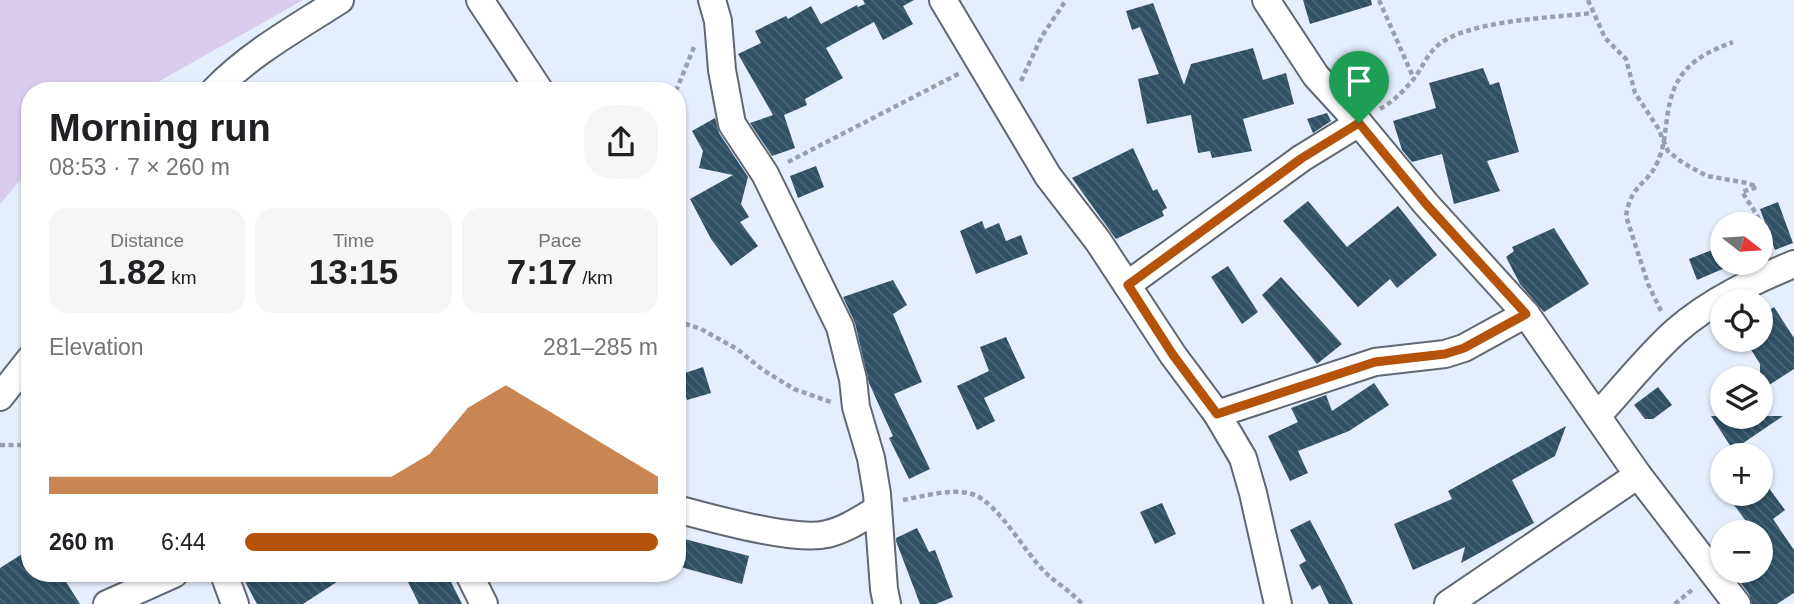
<!DOCTYPE html>
<meta charset="utf-8">
<style>
body{margin:0;font-family:Arial,sans-serif;background:#f6f6f6;color:#202124;height:100vh;display:flex;flex-direction:column;font-size:26px;white-space:nowrap}
*{box-sizing:border-box;margin:0}
p{font-size:23px;color:#757577}
.icon{flex:none;width:38px;height:38px;fill:none;stroke:currentColor;stroke-width:2;stroke-linecap:round;stroke-linejoin:round}
.map{position:relative;flex:1;overflow:hidden}
.side{position:absolute;left:21px;top:82px;width:665px;height:500px;display:flex;flex-direction:column;background:#fff;border-radius:28px;box-shadow:0 2px 5px #0004}
.side>*{flex:none}
.needle{width:46px;rotate:107deg}
.buttons{position:absolute;left:1710px;top:212px;display:grid;gap:14px}
.buttons a{display:grid;place-items:center;width:63px;height:63px;border-radius:50%;background:#fff;box-shadow:0 2px 5px #0004;font-size:35px}
.pin{position:absolute;display:grid;place-items:center;width:60px;height:60px;color:#fff;margin:-72px -30px;border-radius:50% 50% 50% 0;rotate:-45deg;box-shadow:0 0 7px #0007}
.pin .icon{rotate:45deg}
.round{display:grid;place-items:center;flex:none;width:74px;height:74px;border-radius:28px;background:#f6f6f6}
.summary{display:flex;align-items:center;justify-content:space-between;height:119px;padding:0 28px}
h1{font-size:38px;font-weight:600;line-height:52px}
.stats{display:grid;grid-template-columns:repeat(3,1fr);gap:10px;height:119px;padding:7px 28px}
.stats div{display:grid;align-content:center;border-radius:18px;background:#f6f6f6;text-align:center}
.stats b{font-size:35px;font-weight:600}
.stats small{font-size:19px;font-weight:400}
.stats p{font-size:19px}
.chart{height:196px;padding:14px 28px}
.chart p{display:flex;justify-content:space-between}
.chart svg{width:100%;height:126px;margin-top:7px;fill:#b45309;opacity:.7}
ul{padding:0 28px;list-style:none;font-size:23px}
li{display:grid;grid-template-columns:112px 84px 1fr;align-items:center;height:52px}
li i{height:18px;border-radius:9px;background:#b45309}
.map>svg:first-child{display:block}
.grass{fill:#daccef}
.building{fill:url(#building-back-hatch)}
.lines{fill:none;stroke-linecap:round;stroke-linejoin:round}
.street-casing{stroke:#606874;stroke-width:30}
.path{stroke:#99a0ab;stroke-width:4.5;stroke-dasharray:5 3.5;stroke-linecap:butt}
.street{stroke:#fff;stroke-width:26}
.route-casing{stroke:#fff;stroke-width:14}
.route{stroke:#b45309;stroke-width:9}
</style>
<div class="map">
<svg width="1794" height="604" viewBox="0 0 1794 604">
<defs>
<pattern id="building-back-hatch" width="6" height="6" patternUnits="userSpaceOnUse" patternTransform="scale(1.75)"><rect width="6" height="6" fill="#2f5065"/><path d="M-1 5l2 2M0 0l6 6M5-1l2 2" fill="none" stroke="#4a6576"/></pattern>
</defs>
<rect width="100%" height="100%" fill="#e5eefc"/>
<path class="grass" d="M0,0H303L142,91H30V169L0,204Z"/>
<g class="building">
<path d="M863,0H914L903,6L913,24L883,40L874,22L826,48L843,78L805,99L807,105L784,115L795,148L772,156L750,123L773,115L738,54L761,43L755,31L786,16L788,19L811,6L821,24L857,5L858,7L865,4Z"/>
<path d="M1303,0H1371L1372,5L1310,24Z"/>
<path d="M1153,3L1184,85L1191,64L1253,48L1263,80L1286,73L1294,104L1243,119L1252,151L1212,158L1210,151L1198,153L1191,115L1147,124L1138,79L1159,74L1140,27L1132,30L1126,11Z"/>
<path d="M1483,68L1490,85L1499,82L1519,152L1487,161L1500,191L1454,204L1442,154L1412,162L1402,150L1393,121L1436,108L1429,83Z"/>
<path d="M1327,113L1331,121L1313,133L1307,119Z"/>
<path d="M715,118L719,133L748,177L741,204L749,217L740,222L758,246L731,266L711,239L690,199L733,175L699,168L703,151L692,131Z"/>
<path d="M1133,148L1153,191L1157,189L1167,208L1162,211L1164,216L1116,239L1072,178Z"/>
<path d="M816,166L824,187L798,198L790,176Z"/>
<path d="M1308,201L1347,247L1398,206L1437,255L1397,288L1390,279L1358,307L1283,221Z"/>
<path d="M1778,202L1793,243L1775,250L1760,209Z"/>
<path d="M982,221L985,229L999,223L1006,241L1021,235L1028,254L976,274L960,231Z"/>
<path d="M1554,228L1589,284L1544,312L1520,284L1506,257L1514,251L1512,247Z"/>
<path d="M1717,248L1725,268L1697,280L1689,259Z"/>
<path d="M1228,266L1258,312L1242,324L1211,277Z"/>
<path d="M1281,277L1342,344L1317,364L1262,295Z"/>
<path d="M893,280L907,305L893,314L922,382L894,394L930,469L909,479L889,438L893,436L869,383L855,323L843,297Z"/>
<path d="M1774,307L1794,338V369L1760,391V364L1745,340H1760V316Z"/>
<path d="M1006,337L1025,378L984,398L995,421L977,430L957,386L989,371L980,347Z"/>
<path d="M703,367L711,393L687,400L679,375Z"/>
<path d="M1374,383L1389,405L1349,431L1298,451L1308,473L1290,481L1268,436L1298,422L1291,408L1326,395L1332,411Z"/>
<path d="M1658,387L1672,405L1653,419H1645L1634,405Z"/>
<path d="M1711,416H1783L1733,450Z"/>
<path d="M1566,426L1555,456L1512,480L1534,523L1461,563L1465,547L1413,570L1394,524L1452,499L1448,491Z"/>
<path d="M1760,476L1785,510L1773,519L1794,550V593L1777,604H1752L1749,594L1731,570H1760V532H1754L1726,494H1760Z"/>
<path d="M1162,503L1176,534L1155,544L1140,512Z"/>
<path d="M1310,520L1344,585L1353,604H1329L1320,585L1312,590L1299,565L1306,561L1290,530Z"/>
<path d="M917,528L929,552L935,550L953,597L936,604H920L896,541V538Z"/>
<path d="M677,537L749,556L742,584L677,566Z"/>
<path d="M30,549V574H61L80,604H0V568Z"/>
<path d="M241,574H349L303,604H257Z"/>
<path d="M404,574H447L462,604H419Z"/>
</g>
<g class="lines">
<g class="street-casing">
<g id="street">
<path d="M480,0L540,91"/>
<path d="M712,0L718,21L722,70L732,124L765,174L840,327L853,379L856,407L871,458L877,494L884,589L887,604"/>
<path d="M943,0L1048,176L1098,241L1173,355L1217,414L1243,458L1253,493L1278,604"/>
<path d="M1266,0L1316,76L1359,123L1426,204L1526,314L1638,475L1737,604"/>
<path d="M214,91C249,54 298,27 340,0"/>
<path d="M1127,285L1302,158L1359,123"/>
<path d="M0,397L30,359"/>
<path d="M1217,414L1375,362L1445,354L1464,348L1526,314"/>
<path d="M1598,415C1624,387 1648,356 1676,331C1710,301 1753,281 1794,264"/>
<path d="M677,509C711,518 795,542 827,534C845,530 861,519 876,510"/>
<path d="M224,574L235,604"/>
<path d="M469,574L484,604"/>
<path d="M107,604L174,574"/>
<path d="M1448,604L1638,475"/>
</g>
</g>
<g class="path">
<path d="M1379,0L1414,79"/>
<path d="M1588,0L1605,38L1626,59L1635,93L1658,128L1668,151L1683,163L1707,176L1747,183L1757,187L1742,192L1757,215L1760,224"/>
<path d="M1021,81L1042,36L1066,0"/>
<path d="M676,91L694,47"/>
<path d="M1380,109C1394,101 1406,89 1416,76C1422,67 1427,56 1434,49C1460,20 1553,18 1592,13"/>
<path d="M788,162L960,73"/>
<path d="M1760,227L1764,238L1770,246"/>
<path d="M1661,311L1648,284L1626,216C1631,183 1648,185 1658,161C1664,147 1665,133 1667,118C1673,73 1691,58 1733,42"/>
<path d="M677,321L701,329L737,349L763,370L794,389L831,402"/>
<path d="M0,445H30"/>
<path d="M903,500C925,496 951,488 972,494C998,502 1025,553 1045,572C1057,584 1071,591 1082,604"/>
<path d="M1675,604L1693,589"/>
</g>
<use href="#street" class="street"/>
</g>
<g class="lines">
<g class="route-casing">
<path id="route" d="M1359,123L1426,204L1526,314L1464,348L1445,354L1375,362L1217,414L1173,355L1128,285L1302,158Z"/>
</g>
<use href="#route" class="route"/>
</g>
</svg>
<div class="buttons">
<a><svg class="needle" viewBox="-14 -14 28 28"><path d="M0-13l5 13h-10z" fill="#e53935"/><path d="M0 13l5-13h-10z" fill="#757577"/></svg></a>
<a><svg class="icon" aria-label="locate" viewBox="0 0 24 24"><circle cx="12" cy="12" r="6"/><path d="M12 2v4M12 18v4M2 12h4M18 12h4"/></svg></a>
<a><svg class="icon" aria-label="layers" viewBox="0 0 24 24"><path d="M12 4l9 5-9 5-9-5zM3 14l9 5 9-5"/></svg></a>
<a>+</a>
<a>−</a>
</div>
<div class="pin" style="left:1359px;top:123px;background:#1e9e55"><svg class="icon" aria-label="arrive" viewBox="0 0 24 24"><path d="M6 21V4h12l-3 4 3 4H6"/></svg></div>
<section class="side">
<div class="summary"><div><h1>Morning run</h1><p>08:53 · 7 × 260 m</p></div><a class="round"><svg class="icon" aria-label="share" viewBox="0 0 24 24"><path d="M12 15V3M7 8l5-5 5 5M5 13v7h14v-7"/></svg></a></div>
<div class="stats">
<div><p>Distance</p><b>1.82<small> km</small></b></div>
<div><p>Time</p><b>13:15</b></div>
<div><p>Pace</p><b>7:17<small> /km</small></b></div>
</div>
<div class="chart"><p><span>Elevation</span>281–285 m</p>
<svg viewBox="0 0 160 44" preserveAspectRatio="none"><path d="M0 44V38L10 38L20 38L30 38L40 38L50 38L60 38L70 38L80 38L90 38L100 30L110 14L120 6L130 14L140 22L150 30L160 38V44z"/></svg>
</div>
<ul>
<li><b>260 m</b>6:44<i style="width:100%"></i></li>
</ul>
</section>
</div>
